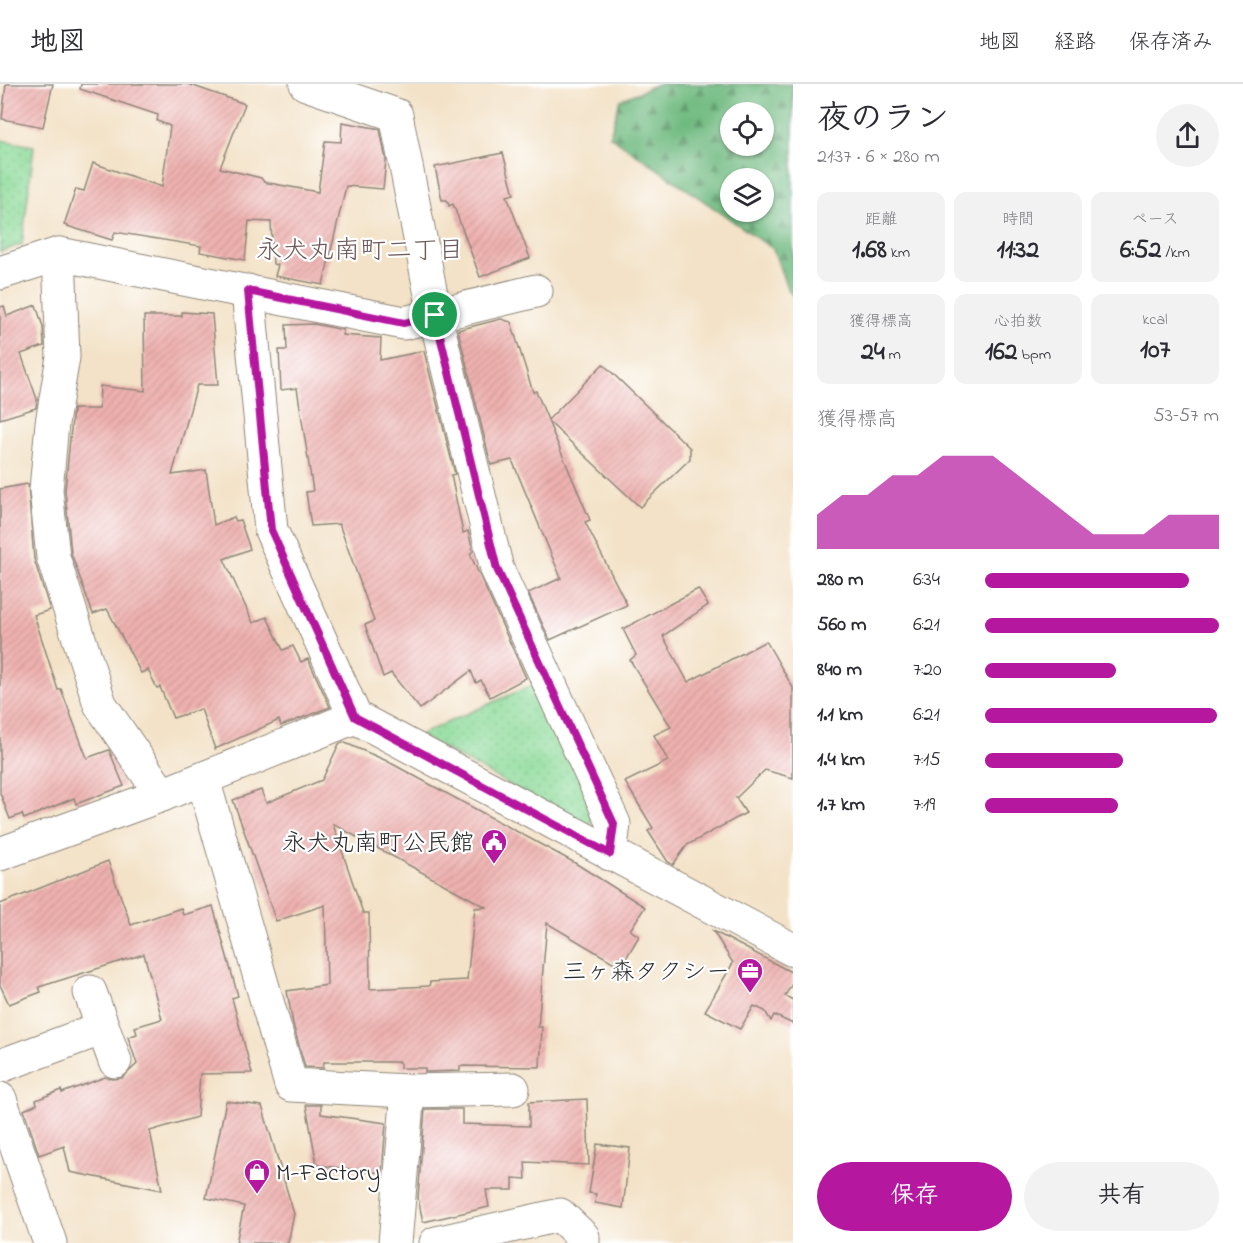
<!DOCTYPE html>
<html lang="ja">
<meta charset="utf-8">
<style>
body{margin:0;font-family:"Indie Flower","Klee One",sans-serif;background:#f2f2f3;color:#2b2b33;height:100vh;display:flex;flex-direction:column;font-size:22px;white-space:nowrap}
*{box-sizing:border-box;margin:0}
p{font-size:20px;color:#7c7c81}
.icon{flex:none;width:33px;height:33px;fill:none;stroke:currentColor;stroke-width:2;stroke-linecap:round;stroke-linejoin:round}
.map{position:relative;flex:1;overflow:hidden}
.side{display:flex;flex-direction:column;background:#fff;width:450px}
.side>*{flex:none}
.fabs{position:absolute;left:720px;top:18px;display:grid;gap:12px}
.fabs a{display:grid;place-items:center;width:54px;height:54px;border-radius:50%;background:#fff;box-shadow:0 2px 4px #0004;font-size:30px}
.pin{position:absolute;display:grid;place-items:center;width:51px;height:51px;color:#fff;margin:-26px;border:3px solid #fff;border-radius:50%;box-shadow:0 2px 6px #0007}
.round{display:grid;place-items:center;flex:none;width:63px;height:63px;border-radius:32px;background:#f2f2f3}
.summary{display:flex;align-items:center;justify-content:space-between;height:102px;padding:0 24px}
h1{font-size:33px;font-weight:800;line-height:45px}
.stats{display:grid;grid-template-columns:repeat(3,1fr);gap:9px;height:102px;padding:6px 24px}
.stats div{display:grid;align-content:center;border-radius:12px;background:#f2f2f3;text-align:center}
.stats b{font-size:26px;font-weight:800}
.stats small{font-size:16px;font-weight:400}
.stats p{font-size:16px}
.chart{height:168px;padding:12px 24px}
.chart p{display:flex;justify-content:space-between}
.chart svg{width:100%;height:108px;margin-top:6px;fill:#b5179e;opacity:.7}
.primary-button{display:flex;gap:12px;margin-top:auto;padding:12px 24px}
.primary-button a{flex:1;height:69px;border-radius:36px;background:#b5179e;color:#fff;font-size:24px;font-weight:800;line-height:69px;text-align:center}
.primary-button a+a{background:#f2f2f3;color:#2b2b33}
ul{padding:0 24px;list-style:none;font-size:20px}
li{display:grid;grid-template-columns:96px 72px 1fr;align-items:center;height:45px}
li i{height:15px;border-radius:8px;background:#b5179e}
header{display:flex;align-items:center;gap:36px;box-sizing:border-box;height:84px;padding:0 30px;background:#fff;border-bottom:2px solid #e1e1e2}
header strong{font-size:28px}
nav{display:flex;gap:33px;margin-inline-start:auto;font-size:21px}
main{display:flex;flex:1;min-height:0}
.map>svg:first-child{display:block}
.forest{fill:url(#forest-firs);stroke:#4e7256;stroke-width:1.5;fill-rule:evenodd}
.park{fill:url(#park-dots);stroke:#5b8262;stroke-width:1.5}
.building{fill:url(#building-hatch);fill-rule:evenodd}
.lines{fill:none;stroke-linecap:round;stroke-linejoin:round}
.street-casing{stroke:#8f8679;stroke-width:35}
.street{stroke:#fff;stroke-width:33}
.route-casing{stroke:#fff;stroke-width:12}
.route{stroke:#b5179e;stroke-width:8}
.labels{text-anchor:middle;stroke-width:4.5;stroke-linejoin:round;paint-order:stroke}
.poi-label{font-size:24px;fill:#2b2b2b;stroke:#fff;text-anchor:end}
.neighbourhood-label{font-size:26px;fill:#6f5a59;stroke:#fff}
</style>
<header>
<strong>地図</strong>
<nav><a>地図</a><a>経路</a><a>保存済み</a></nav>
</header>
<main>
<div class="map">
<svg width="793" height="1159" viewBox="0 0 793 1159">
<defs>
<pattern id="forest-firs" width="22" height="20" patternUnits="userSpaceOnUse" patternTransform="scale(1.5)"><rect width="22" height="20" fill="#70ba80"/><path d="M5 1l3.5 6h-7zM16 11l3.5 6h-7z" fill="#5c9769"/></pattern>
<pattern id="park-dots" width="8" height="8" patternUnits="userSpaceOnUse" patternTransform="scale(1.5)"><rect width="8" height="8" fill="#8bda98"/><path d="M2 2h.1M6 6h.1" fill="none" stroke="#78bb83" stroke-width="1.8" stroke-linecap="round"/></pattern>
<pattern id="building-hatch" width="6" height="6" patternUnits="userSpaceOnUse" patternTransform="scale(1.5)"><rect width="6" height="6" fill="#eeb1af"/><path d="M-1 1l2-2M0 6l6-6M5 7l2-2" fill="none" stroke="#cc9897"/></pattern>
</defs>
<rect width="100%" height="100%" fill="#fff"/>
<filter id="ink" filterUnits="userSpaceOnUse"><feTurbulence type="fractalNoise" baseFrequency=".0167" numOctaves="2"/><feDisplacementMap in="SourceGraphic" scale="12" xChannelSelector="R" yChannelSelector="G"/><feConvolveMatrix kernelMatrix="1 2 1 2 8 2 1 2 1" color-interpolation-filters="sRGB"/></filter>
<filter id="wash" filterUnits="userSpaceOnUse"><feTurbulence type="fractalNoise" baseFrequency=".008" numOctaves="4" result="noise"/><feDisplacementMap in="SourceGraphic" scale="24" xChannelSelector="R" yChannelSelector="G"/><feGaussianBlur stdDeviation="1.35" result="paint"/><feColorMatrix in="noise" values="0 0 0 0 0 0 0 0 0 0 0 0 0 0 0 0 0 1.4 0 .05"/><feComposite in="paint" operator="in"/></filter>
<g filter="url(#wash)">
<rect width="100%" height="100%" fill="#f3e2c7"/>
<path class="forest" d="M658,0H793V212L787,204L773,165L610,52L620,16ZM730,28H764V62H730ZM730,94H764V128H730Z"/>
<g class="park">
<path d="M0,56L34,62L22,160L0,168Z"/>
<path d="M537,599L593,717L590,745L419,651Z"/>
</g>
<g id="blocks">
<g class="building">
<path d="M6,0H53L43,43L2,35Z"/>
<path d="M81,0H188L245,20L220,84L261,94L264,98L318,108L325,57L341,58L342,38L380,45L386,76L383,105L346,102L323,201L275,192L278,181L273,180L271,138L249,137L245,176L200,168L201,162L115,148L112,156L64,141L76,105L84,107L93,79L162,103L170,42L157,37L158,31L80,5Z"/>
<path d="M503,69L514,110L507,112L530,174L480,193L453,120L449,122L447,116H442L435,83Z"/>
<path d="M36,221L43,243L44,262L21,270L37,315L36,324L0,335V223L4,222L7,232Z"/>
<path d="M182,228L212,230L218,301H197L172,391L206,386L214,441L234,433L236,437L240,436L250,465L224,475L253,539L267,533L283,566L293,562L301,578L308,575L330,623L281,642L279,636L215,665L201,625L173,634L160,603L157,604L148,586L141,589L107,525L93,530L71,469L65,406L73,325H99L100,302L145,307L144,232H182Z"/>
<path d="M501,235L511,238L533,308L536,307L548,336L603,280L690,364V375L640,423L548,337L590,436L585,438L627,521L550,556L528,509L561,494L512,376L491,381L458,246Z"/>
<path d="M314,240L343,246L342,251L381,254L380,276L424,267L455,390L451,391L463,449L468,447L473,467L470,470L526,594L490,613L481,596L476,599L471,587L420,625L391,589L383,593L365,541L374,537L339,440L311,442L306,408L313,407L297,304L281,306L279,266H287L286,241Z"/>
<path d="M28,400L34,475L50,526L34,531L58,606L61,605L87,674L109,666L124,702L76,720L74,714L24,735L22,730L10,735L0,709V405Z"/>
<path d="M698,505L708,521L663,552L688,598L766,557L793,604V694L765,686L736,714L746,729L687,761L673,781L668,778L648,747L653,744L625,698L668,677L654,651L671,643L630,576L636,571L623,545Z"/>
<path d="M343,658L387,677L575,779L645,823L630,846L639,852L621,883L547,839L538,943H542L540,983L460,982V987L425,988V984H400V978H324L323,984L305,983L293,940L287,907L327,901L325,821L276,837L233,716L261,706L266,719L322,696L339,660ZM333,740L486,823L475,824L467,896L430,898L429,902L370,905L369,829H363Z"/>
<path d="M108,777L131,841L181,824L183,831L213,822L238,912L232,914L252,989L200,990L197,1033L150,1047L162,1106L70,1088L64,1062L39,1071L24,1026L37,1020L36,1016L61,1006L62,1009L105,993L112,995L122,994L137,980L128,953L137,950L135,943L162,935L144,870L39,903L41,908L9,920L0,901V820Z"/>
<path d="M713,847L793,889V898L785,912L793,916V940L774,931L771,937L765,927L754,922L740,945L705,927L733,879Z"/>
<path d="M587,1015L589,1081L525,1078L526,1095L513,1094V1106H486L489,1123L423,1138L418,1114L425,1025H462V1040L529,1042V1018Z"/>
<path d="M226,1017L262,1022L294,1130L288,1159H236L244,1122L206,1114Z"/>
<path d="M306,1021H321V1030L386,1039L382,1089L317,1081Z"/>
<path d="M597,1060L630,1064L623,1124L595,1119L596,1110L589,1109Z"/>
</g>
</g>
</g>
<g filter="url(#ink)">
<use href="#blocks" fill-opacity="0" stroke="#8f8679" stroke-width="1.5"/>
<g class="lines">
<g class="street-casing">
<g id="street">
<path d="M306,0L396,31L435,231L497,485L614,740L610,770"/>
<path d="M59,170L63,273L52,339L46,406L53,473L100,620L162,711"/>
<path d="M0,189L59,170L404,239L536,207"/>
<path d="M248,207L271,446L355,633L793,866"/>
<path d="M203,695L291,1001L408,1007L513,1005"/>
<path d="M0,770L162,711L355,633"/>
<path d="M90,908L115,977"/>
<path d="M0,982L103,944"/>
<path d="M0,1015L50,1159"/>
<path d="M395,1159L408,1007"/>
<path d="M436,1159L560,1131L583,1153V1159"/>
</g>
</g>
<use href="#street" class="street"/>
</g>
</g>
<g class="lines" filter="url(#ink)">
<g class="route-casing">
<path id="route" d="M248,207L404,239L435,231L497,485L614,740L610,770L355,633L271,446Z"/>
</g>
<use href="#route" class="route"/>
</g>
<defs>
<g id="civic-pin" transform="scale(1.35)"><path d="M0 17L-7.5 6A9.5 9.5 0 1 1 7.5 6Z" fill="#b5179e" stroke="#fff"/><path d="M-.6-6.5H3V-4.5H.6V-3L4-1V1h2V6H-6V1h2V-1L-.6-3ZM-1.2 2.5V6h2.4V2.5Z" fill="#fff"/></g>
<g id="office-pin" transform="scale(1.35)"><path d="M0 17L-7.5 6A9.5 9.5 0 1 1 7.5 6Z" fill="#b5179e" stroke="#fff"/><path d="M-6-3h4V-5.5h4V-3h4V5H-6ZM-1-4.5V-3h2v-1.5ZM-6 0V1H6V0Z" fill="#fff"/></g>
<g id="shop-pin" transform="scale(1.35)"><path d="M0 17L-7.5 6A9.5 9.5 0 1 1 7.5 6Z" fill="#b5179e" stroke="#fff"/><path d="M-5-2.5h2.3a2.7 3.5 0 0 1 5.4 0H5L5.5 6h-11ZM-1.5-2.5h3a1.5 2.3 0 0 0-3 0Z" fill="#fff"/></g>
</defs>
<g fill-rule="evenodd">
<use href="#civic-pin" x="494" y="758"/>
<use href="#office-pin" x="750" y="887"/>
<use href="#shop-pin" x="257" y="1088"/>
</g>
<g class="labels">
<g class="poi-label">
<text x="474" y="766">永犬丸南町公民館</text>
<text x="730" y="895">三ヶ森タクシー</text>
<text x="276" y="1096" text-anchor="start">M-Factory</text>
</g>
<g class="neighbourhood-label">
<text x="360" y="174">永犬丸南町二丁目</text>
</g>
</g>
</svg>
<div class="fabs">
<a><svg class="icon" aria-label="locate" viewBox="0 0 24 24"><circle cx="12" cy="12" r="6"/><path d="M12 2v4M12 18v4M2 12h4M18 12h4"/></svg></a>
<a><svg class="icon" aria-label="layers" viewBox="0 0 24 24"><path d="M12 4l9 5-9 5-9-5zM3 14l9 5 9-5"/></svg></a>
</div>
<div class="pin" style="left:435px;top:231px;background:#1e9e55"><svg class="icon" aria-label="arrive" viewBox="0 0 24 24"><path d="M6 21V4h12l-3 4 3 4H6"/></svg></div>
</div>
<section class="side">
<div class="summary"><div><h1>夜のラン</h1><p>21:37 · 6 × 280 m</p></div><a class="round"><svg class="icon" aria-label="share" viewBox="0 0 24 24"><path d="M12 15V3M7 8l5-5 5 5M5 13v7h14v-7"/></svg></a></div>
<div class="stats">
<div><p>距離</p><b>1.68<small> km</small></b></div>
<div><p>時間</p><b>11:32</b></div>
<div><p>ペース</p><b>6:52<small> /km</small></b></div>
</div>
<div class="stats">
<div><p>獲得標高</p><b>24<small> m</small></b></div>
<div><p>心拍数</p><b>162<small> bpm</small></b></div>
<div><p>kcal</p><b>107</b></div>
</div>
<div class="chart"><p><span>獲得標高</span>53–57 m</p>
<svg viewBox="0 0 160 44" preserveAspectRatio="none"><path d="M0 44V30L10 22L20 22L30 14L40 14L50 6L60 6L70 6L80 14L90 22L100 30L110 38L120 38L130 38L140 30L150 30L160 30V44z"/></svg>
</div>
<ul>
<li><b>280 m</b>6:34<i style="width:87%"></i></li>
<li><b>560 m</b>6:21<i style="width:100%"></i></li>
<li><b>840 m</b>7:20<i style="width:56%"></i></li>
<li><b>1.1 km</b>6:21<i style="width:99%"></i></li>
<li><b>1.4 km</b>7:15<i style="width:59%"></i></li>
<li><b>1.7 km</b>7:19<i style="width:57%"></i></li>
</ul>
<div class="primary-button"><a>保存</a><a>共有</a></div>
</section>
</main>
